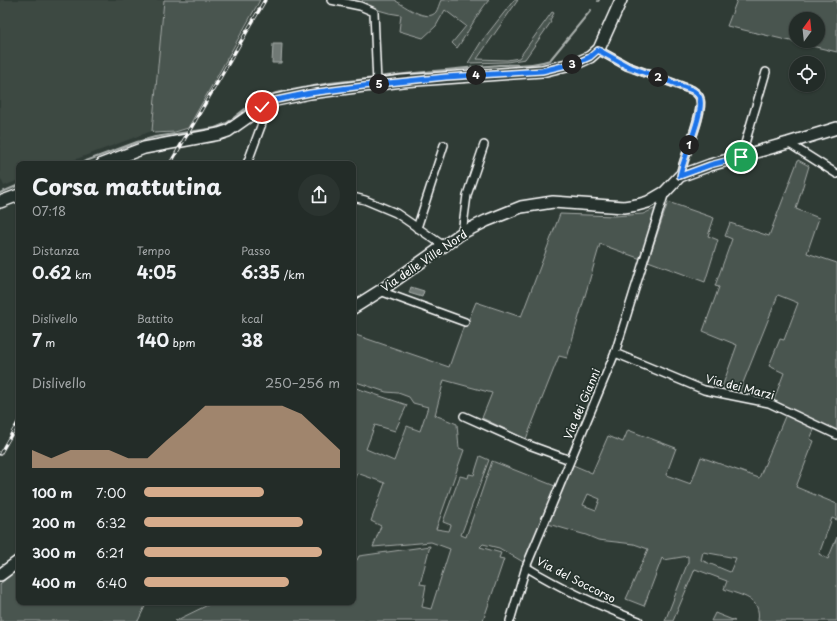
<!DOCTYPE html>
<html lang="it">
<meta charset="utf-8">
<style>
body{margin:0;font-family:"Playpen Sans",sans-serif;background:#2b3430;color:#f1f3f6;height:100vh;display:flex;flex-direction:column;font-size:15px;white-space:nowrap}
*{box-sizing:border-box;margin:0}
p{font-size:13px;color:#a3a7a8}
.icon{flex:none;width:22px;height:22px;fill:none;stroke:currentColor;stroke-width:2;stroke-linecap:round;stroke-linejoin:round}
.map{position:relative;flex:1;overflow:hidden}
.panel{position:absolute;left:16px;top:161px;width:340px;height:444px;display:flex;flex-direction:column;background:#232c28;border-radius:8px;box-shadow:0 1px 3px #0004,0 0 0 1px #404845}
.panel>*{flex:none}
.needle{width:26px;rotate:15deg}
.tools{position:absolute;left:789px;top:12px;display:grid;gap:8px}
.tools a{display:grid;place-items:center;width:36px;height:36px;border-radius:50%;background:#232c28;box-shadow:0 1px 3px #0004,0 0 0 1px #404845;font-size:20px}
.pin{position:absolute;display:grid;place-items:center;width:34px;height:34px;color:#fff;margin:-17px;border:2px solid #fff;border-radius:50%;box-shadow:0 1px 4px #0007}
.km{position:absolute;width:20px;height:20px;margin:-10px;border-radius:50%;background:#222;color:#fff;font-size:11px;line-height:20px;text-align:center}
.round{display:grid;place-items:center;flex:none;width:42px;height:42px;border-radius:21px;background:#2b3430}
.overview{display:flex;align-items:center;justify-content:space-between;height:68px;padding:0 16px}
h1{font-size:22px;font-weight:700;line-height:30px}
.stats{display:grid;grid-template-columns:repeat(3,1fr);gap:6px;height:68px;padding:4px 16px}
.stats div{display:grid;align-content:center}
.stats b{font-size:17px;font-weight:700}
.stats small{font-size:11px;font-weight:400}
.stats p{font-size:11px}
.chart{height:112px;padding:8px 16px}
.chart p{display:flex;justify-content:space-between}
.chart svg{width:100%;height:72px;margin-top:4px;fill:#d6ab8b;opacity:.7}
ul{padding:0 16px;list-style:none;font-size:13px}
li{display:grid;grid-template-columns:64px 48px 1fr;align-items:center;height:30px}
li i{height:10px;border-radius:5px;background:#d6ab8b}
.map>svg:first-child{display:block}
.built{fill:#3c4842}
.green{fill:#4a544f;stroke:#a4aaa7;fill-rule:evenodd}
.water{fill:#707975;stroke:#a9afac}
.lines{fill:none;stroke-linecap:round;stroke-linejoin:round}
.stream{stroke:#a9afac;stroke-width:2}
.street-casing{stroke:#fff;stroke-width:10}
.secondary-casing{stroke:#fff;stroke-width:14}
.street{stroke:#26332d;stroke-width:7}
.secondary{stroke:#26332d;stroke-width:11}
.rail-casing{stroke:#fff;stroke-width:3.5}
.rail{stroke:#26332d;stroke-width:2;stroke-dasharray:6;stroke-linecap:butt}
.route-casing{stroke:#fff;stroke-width:8}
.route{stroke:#1a73e8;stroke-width:5}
.labels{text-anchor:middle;stroke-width:3.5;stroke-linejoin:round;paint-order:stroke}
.street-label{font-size:11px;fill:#fff;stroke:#26332d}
</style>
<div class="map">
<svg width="837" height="621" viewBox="0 0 837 621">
<rect width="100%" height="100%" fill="#2f3b35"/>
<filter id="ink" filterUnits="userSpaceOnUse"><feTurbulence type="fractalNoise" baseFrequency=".025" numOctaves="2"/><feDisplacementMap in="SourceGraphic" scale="8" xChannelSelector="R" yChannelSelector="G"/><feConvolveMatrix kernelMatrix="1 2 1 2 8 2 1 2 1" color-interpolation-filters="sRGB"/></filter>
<g filter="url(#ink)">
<path class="built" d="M0,0H164L152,131L63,164H19V180L4,186L0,177Z"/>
<g class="green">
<path d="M164,0H260L188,128L175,132L154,133L152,131Z"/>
<path d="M362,0H396V1C405,6 427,23 436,12C438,9 439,4 441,0H489C476,15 468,33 457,48L452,43L466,26L445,10L436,26L423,38L399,31L401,15L389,13L364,6Z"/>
<path d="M514,0H518L477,59L507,60L519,58L552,12L554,13L550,20L551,22L525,59L507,62L468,63L481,42Z"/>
<path d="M737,0H837V52L727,26ZM796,19H818V41H796Z"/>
<path d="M798,160L809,166L796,209L819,218L807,253L837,263V431L828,428L773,402L784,373L769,366L780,339L784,340L798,303L778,295L739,393L721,390L737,345L703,331L719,287L715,286L732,239L725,236L730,223L769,236Z"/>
<path d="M668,202L714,218L708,236L718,240L705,282L648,261Z"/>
<path d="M658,207L641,259L600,244L567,358L559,356L526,439L482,418L492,393L444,380L435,415L457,424L459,448L464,450L436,529L449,531L451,525L443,522L460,476L468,478L469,474L474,475L480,456L489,460L461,535L466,537L492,461L555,486L525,563L499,548L483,544L480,547L501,553L499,558L504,559L483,621H175L214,602H353V560H357L359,556L430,546L420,584L426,585L422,607L431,609L450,549L431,542L373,547L381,526L371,521L385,483L357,473L353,482V387L407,405L395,431L375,425L366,449L394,461L407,426L420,431L428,407L413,403L409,397L398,393L386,392L353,381V334L449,367L464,325L466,326L476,302L521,317L560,214L614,216L643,214Z"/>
<path d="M786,414L815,428L810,439L814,441L796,487L837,504V520L832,518L819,554L828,559L837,537V621H758C762,597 741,596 724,589L727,581L695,569L673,621H665L688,562V556L664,560L662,558L644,606L626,599L648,549L634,544L598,540L586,535L548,524L573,465L592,473L608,436L623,442L628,430L676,448L666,475L691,484L701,457L759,478ZM588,494L600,499L596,510L583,505ZM703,552L736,558L730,572L701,560Z"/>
<path d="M19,568V602H147L138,621H0V584Z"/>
<path d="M715,613L735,621H711Z"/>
</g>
<g class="water">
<path d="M273,44H282L281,63H272Z"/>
<path d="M411,287L424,291L422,297L409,293Z"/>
</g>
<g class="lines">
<g class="stream">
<path d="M598,1L599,0"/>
<path d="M379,77C419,72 459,69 499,65C516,64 534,66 550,60L591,10"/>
<path d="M78,164L137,142L155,137L215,128L227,123L254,102L276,93L330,83L375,78"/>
<path d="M0,193L19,185"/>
</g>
<g class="street-casing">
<g id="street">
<path d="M331,0L360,6L374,12L377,84"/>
<path d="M598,50L627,66L692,90C695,92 699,94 700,99C704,113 683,158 680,176"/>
<path d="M788,143L837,174"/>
<path d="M741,157L766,72"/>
<path d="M247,164L267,110L266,105"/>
<path d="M353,197L365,200L396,213L444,246"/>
<path d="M417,228L444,145"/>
<path d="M462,233L467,195L484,145"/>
<path d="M380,291L465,322"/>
<path d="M615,353L704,390L769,403L837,435"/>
<path d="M464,416L529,445L570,460"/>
<path d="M526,567C562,589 599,606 639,621"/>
<path d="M510,621L526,567L615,353L665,192"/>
</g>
</g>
<g class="secondary-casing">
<g id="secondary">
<path d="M102,164L144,148L219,134L228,131L262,107L276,100L310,93L402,81L542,71L579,62L590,57L599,49L621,0"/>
<path d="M0,202L19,195"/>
<path d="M353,308L380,291L462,233L486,221L521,207L553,202L624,207L637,205L648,202L665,192L680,176L710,165L788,143L837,128"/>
<path d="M0,575L19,561"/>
</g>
</g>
<use href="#street" class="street"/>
<use href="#secondary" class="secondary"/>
<g class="rail-casing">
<g id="rail">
<path d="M170,164L265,0"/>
<path d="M0,454L19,421"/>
</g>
</g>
<use href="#rail" class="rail"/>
</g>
</g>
<g class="lines" filter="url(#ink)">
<g class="route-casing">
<path id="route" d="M262,107L276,100L310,93L379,84L446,77L542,71L579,62L590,57L598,50L627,66L692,90C695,92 699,94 700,99C704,113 683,158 680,176L710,165L741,157"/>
</g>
<use href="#route" class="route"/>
</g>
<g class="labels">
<g class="street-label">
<text transform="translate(424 261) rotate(-34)" y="4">Via delle Ville Nord</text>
<text transform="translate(740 387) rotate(14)" y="4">Via dei Marzi</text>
<text transform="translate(582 404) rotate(-67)" y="4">Via dei Gianni</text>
<text transform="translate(576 580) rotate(27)" y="4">Via del Soccorso</text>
</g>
</g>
</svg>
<div class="tools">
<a><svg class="needle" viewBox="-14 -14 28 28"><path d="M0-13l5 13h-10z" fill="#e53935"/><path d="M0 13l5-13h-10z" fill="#a3a7a8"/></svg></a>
<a><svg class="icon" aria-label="locate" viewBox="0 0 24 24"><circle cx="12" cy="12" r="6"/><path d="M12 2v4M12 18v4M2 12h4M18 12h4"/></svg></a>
</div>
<div class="pin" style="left:741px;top:157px;background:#1e9e55"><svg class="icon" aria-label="arrive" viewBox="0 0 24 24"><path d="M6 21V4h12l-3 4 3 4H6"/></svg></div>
<div class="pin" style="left:262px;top:107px;background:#d93025"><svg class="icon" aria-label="check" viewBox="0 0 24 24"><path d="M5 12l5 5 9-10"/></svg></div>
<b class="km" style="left:689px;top:145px">1</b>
<b class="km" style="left:658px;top:77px">2</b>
<b class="km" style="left:572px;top:64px">3</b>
<b class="km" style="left:476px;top:75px">4</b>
<b class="km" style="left:379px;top:84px">5</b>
<section class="panel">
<div class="overview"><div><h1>Corsa mattutina</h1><p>07:18</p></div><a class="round"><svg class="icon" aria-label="share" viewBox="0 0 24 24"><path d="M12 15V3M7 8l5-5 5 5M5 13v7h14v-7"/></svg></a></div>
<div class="stats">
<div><p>Distanza</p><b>0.62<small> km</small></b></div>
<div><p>Tempo</p><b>4:05</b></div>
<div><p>Passo</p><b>6:35<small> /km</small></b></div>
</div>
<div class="stats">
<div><p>Dislivello</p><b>7<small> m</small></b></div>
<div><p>Battito</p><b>140<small> bpm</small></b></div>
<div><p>kcal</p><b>38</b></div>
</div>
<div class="chart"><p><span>Dislivello</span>250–256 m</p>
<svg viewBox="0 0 160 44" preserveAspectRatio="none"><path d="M0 44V33L10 38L20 33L30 33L40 33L50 38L60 38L70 27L80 17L90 6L100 6L110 6L120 6L130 6L140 11L150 22L160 33V44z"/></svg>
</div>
<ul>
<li><b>100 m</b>7:00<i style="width:61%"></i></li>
<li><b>200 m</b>6:32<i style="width:81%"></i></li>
<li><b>300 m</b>6:21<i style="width:91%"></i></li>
<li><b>400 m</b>6:40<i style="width:74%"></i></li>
</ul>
</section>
</div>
